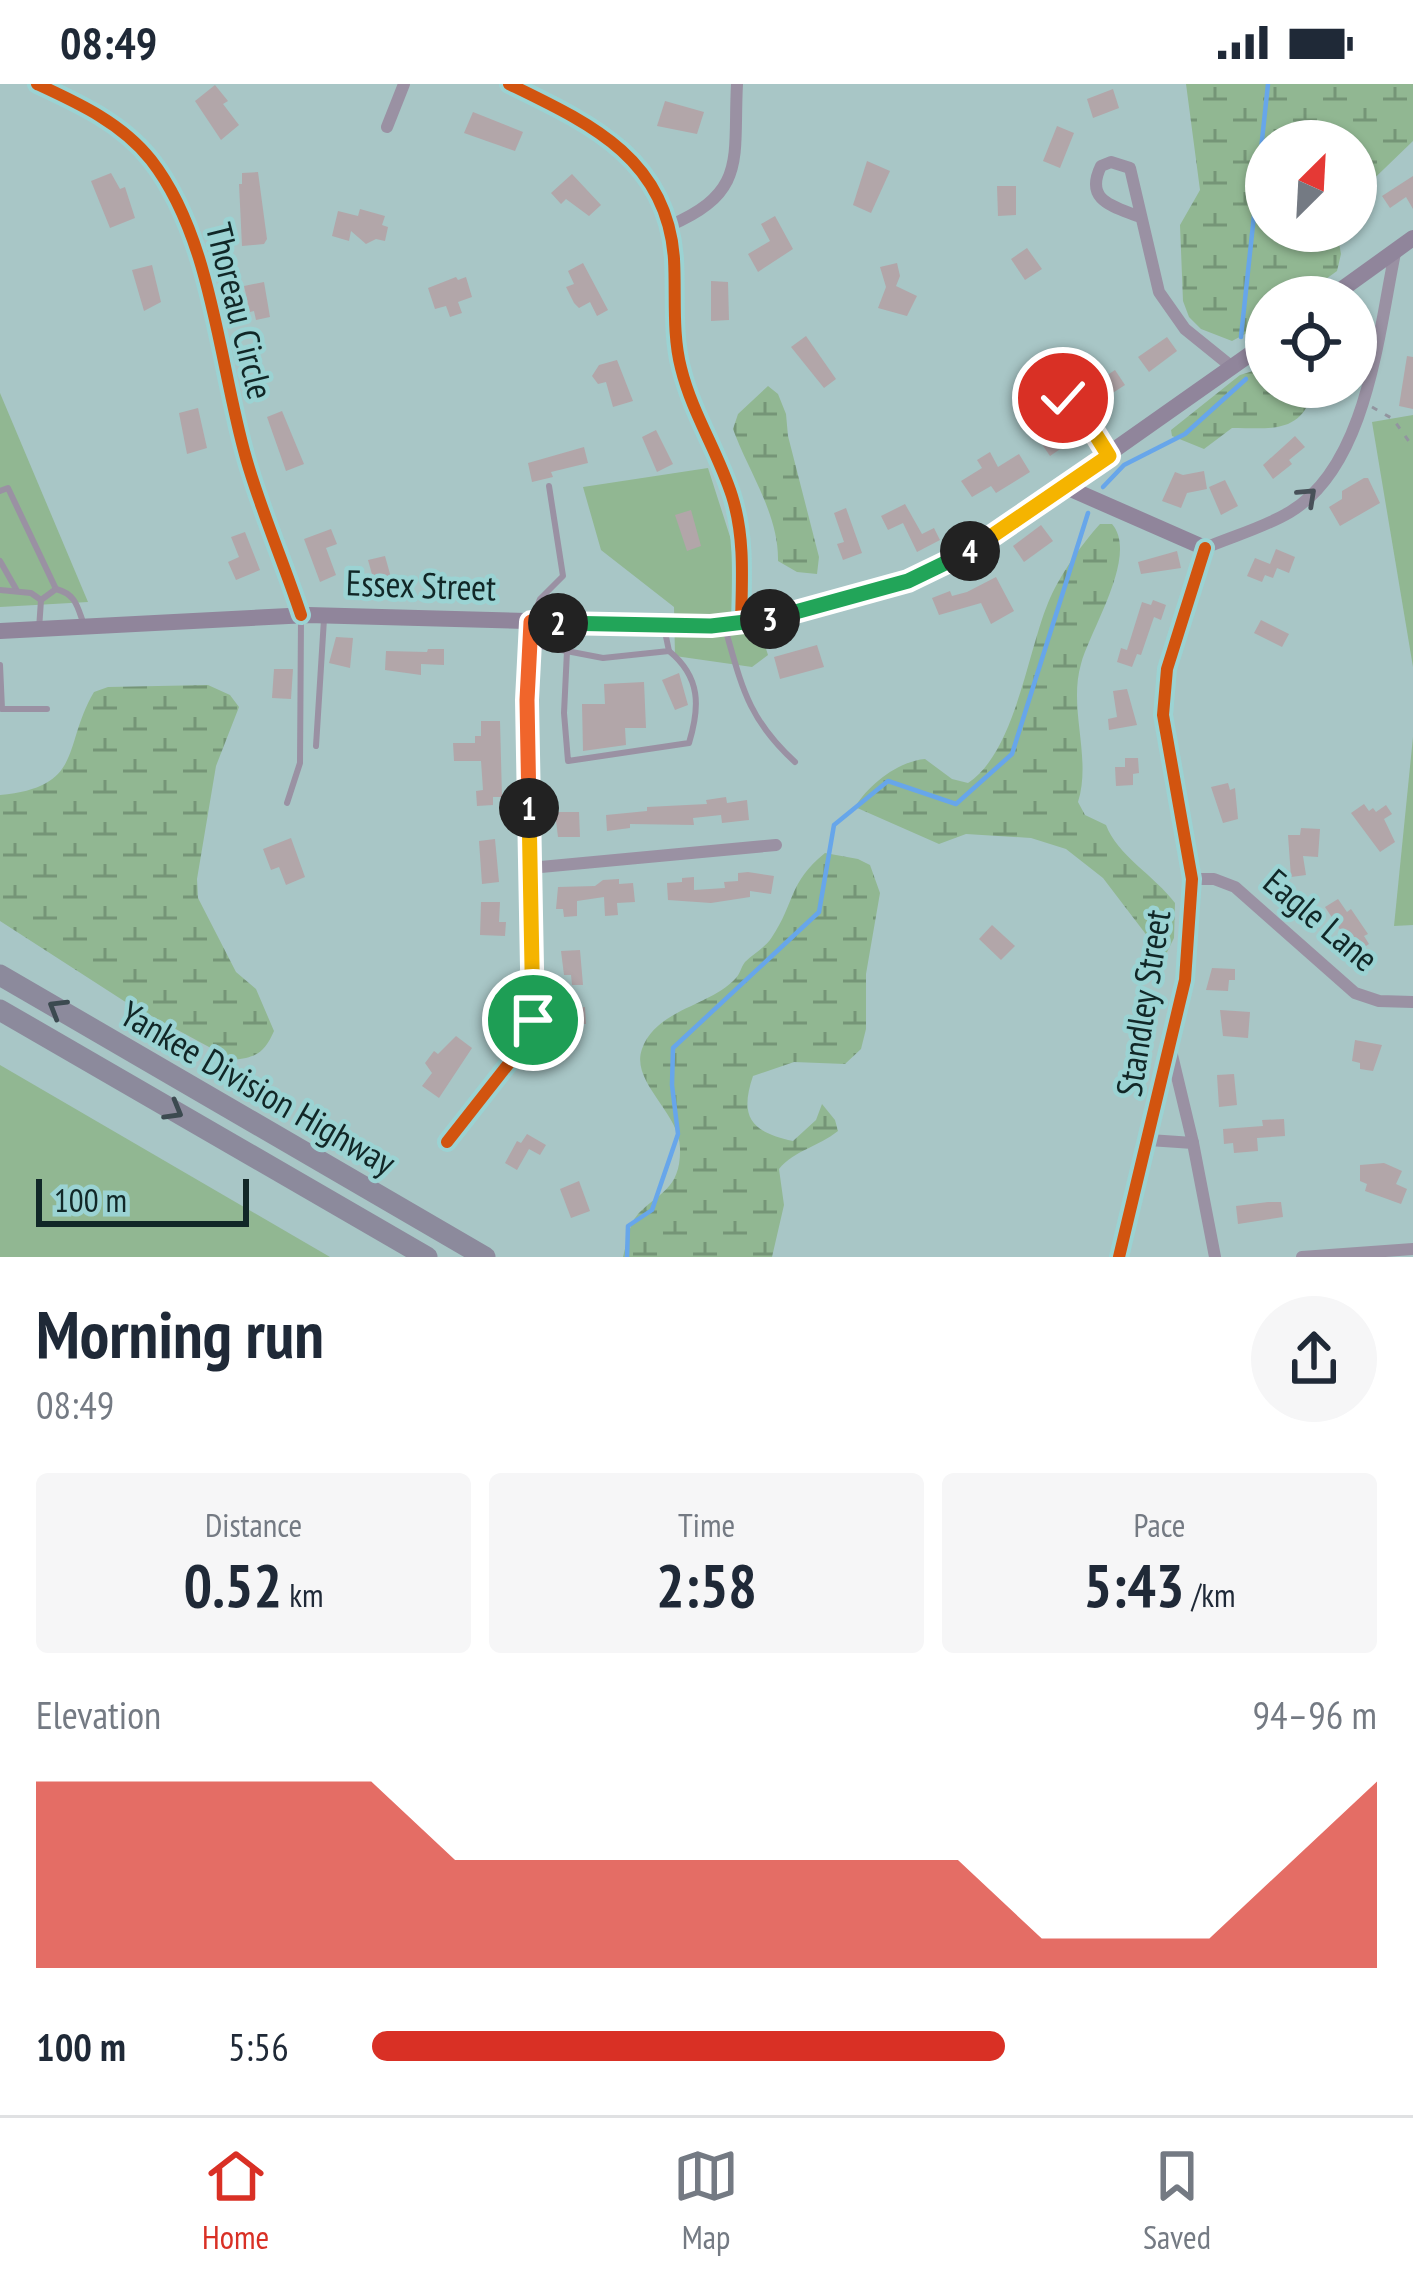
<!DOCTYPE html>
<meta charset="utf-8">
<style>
body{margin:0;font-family:"PT Sans Narrow",sans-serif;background:#f6f6f7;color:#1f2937;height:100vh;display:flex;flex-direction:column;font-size:45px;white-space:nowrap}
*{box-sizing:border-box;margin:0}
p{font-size:39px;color:#747a83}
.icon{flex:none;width:66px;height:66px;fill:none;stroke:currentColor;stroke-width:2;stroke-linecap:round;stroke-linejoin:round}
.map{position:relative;height:1173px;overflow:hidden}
.drawer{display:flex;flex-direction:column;background:#fff;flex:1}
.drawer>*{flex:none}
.needle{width:78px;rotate:24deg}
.buttons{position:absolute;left:1245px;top:36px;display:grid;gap:24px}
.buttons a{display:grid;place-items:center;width:132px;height:132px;border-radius:50%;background:#fff;box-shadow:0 3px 9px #0004;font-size:60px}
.scale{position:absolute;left:36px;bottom:30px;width:213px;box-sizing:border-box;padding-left:12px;border:6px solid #112727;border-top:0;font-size:33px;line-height:42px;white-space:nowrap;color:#112727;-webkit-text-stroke:9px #9bd3d3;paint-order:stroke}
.pin{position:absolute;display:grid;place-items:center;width:102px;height:102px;color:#fff;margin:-51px;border:6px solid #fff;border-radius:50%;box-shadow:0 3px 12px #0007}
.km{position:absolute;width:60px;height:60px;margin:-30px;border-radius:50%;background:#222;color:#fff;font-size:33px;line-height:60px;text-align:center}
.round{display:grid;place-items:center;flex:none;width:126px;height:126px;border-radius:63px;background:#f6f6f7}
.summary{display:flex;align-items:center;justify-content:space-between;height:204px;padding:0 36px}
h1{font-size:66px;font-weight:700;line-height:90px}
.figures{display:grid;grid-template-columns:repeat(3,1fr);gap:18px;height:204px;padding:12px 36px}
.figures div{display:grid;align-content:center;border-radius:12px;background:#f6f6f7;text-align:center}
.figures b{font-size:60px;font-weight:700}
.figures small{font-size:33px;font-weight:400}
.figures p{font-size:33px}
.chart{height:336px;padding:24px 36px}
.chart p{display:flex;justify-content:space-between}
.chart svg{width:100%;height:216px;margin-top:12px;fill:#d93025;opacity:.7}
ul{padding:0 36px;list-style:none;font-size:39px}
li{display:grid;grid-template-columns:192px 144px 1fr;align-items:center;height:90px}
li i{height:30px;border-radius:15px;background:#d93025}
.status{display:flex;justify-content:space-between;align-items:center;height:84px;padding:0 60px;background:#fff;direction:ltr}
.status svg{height:33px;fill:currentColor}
.tabs{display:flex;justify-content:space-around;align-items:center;height:168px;border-top:3px solid #e0e1e3;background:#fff;font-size:33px;color:#747a83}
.tabs a{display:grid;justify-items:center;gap:6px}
.tabs .active{color:#d93025}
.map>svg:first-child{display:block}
.wetland{fill:url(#wetland-marsh)}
.park{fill:#91b792}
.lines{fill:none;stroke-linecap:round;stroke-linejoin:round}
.stream{stroke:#67a6ea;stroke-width:4.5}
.building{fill:#b2a6a9}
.path{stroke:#92959f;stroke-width:3;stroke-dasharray:6 9;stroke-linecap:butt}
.lane{stroke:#9a91a3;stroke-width:6}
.street{stroke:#9a91a3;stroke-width:12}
.secondary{stroke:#90859b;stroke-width:16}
.highway{stroke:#8c8a9c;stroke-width:21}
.cycleway-casing{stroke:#9bd3d3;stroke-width:20}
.cycleway{stroke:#d2540f;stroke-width:12}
.oneway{stroke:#485159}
.oneway2{stroke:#3c4a50}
.split-1-casing{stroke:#fff;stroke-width:24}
.split-2-casing{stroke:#fff;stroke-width:24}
.split-3-casing{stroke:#fff;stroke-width:24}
.split-4-casing{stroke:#fff;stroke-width:24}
.split-5-casing{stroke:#fff;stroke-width:24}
.split-1{stroke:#f5b400;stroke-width:15}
.split-2{stroke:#f0652b;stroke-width:15}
.split-3{stroke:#22a559;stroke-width:15}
.split-4{stroke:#22a559;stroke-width:15}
.split-5{stroke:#f5b400;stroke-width:15}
.labels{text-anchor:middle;stroke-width:9;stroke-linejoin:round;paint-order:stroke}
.street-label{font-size:36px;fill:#112727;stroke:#9bd3d3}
</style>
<div class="status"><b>08:49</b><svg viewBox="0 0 49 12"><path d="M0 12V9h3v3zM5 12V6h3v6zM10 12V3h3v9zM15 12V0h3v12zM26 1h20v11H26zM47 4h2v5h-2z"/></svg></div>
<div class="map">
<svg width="1413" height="1173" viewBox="0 0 1413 1173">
<defs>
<pattern id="wetland-marsh" width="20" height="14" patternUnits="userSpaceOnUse" patternTransform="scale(3)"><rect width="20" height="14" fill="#91b792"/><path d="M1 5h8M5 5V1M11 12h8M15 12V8" fill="none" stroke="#759577"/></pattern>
</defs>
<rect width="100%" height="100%" fill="#a8c6c6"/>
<g class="wetland">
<path d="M1186,0H1413V57L1356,112V57H1266V147H1337L1341,170L1337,187L1301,213H1266V239L1232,257L1201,245L1189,233L1183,217L1180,141L1200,106Z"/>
<path d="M1266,283V303H1314C1303,351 1271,344 1232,344L1204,365L1172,352L1171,346L1240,291Z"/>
<path d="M768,302L778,310L786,330L788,352L819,473L817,490L797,488L778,477C779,430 748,387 733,345L738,330Z"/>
<path d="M1100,440H1112C1139,471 1090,546 1081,580C1068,625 1092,673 1078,718L1085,731L1106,741C1117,771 1155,792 1175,819L1174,854L1164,874L1103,794L1066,765L1031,754L966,750L939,760L855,723C869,700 899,677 925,675L952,695L968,699C1015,668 1027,570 1048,519C1059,492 1081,461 1100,440Z"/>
<path d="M208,601L230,611L239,623L216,682L197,795L198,814L236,888L256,905L274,947C265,968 256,974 233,976L124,917L0,837V711C85,703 62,662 94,608L108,603Z"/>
<path d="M825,769L858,775L870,781L880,809L866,890V945L861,965L845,980L794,978L753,992C739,1033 751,1048 793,1057L816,1036L822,1020L835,1036L838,1047C818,1063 795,1066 779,1085L784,1121L772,1173H623C627,1159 628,1141 638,1130C659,1108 681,1105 680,1064C680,1029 630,998 642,965C656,925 711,922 736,894C740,890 741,883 745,878C754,869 765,864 772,853C795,819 788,799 825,769Z"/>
</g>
<g class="park">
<path d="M0,309L88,518L0,523Z"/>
<path d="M1413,331V583L1372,338Z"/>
<path d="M708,384L768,571L752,583L675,572L674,523L601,466L583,403Z"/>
<path d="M1413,653V841L1394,842Z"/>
<path d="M0,981L330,1173H0Z"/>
</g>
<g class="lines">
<g class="stream">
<path d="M1241,253L1268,0"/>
<path d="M1103,403L1124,381L1185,350L1246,295"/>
<path d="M627,1173L628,1142L652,1126L678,1050L672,1001L673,964L819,828L834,741L888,697L956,720L1012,670L1088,429"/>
</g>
</g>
<g class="building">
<path d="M215,1L228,17L223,20L239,41L221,56L195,17Z"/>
<path d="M1113,5L1119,24L1093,34L1087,15Z"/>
<path d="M665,17L704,28L697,50L657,42Z"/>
<path d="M473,28L523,48L515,67L464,49Z"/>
<path d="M1057,42L1074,49L1060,84L1043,77Z"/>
<path d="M867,77L890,87L871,129L853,121Z"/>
<path d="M258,88L267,155L264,160L242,162L239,100H242V89Z"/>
<path d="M111,89L120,105L125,103L135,134L110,144L91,97Z"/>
<path d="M572,90L601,121L589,132L566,115L561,120L551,109Z"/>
<path d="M1413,92V125L1406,113L1390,124L1382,112Z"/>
<path d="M997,102H1016V131L998,132Z"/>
<path d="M360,125L385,132L382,141L388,143L385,157L376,155L366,160L351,147L349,157L332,152L338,127L358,132Z"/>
<path d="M775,132L793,165L758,188L748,170L770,157L761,140Z"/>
<path d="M1027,164L1042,185L1025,196L1011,175Z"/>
<path d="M583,179L608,226L597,232L590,218L579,224L574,219L566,203L574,200L568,187Z"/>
<path d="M897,179L900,192L896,202L917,212L907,232L878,224L886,203L880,183Z"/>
<path d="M152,181L161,218L144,227L132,186Z"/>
<path d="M456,193L458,196L466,193L472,213L458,218L462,229L450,233L446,222L435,225L428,204Z"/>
<path d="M711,197L728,198L729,236L711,237Z"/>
<path d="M264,198L270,233L256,236L254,227L250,228L244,202Z"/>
<path d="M806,252L836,295L824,304L791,263Z"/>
<path d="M1167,253L1177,267L1149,288L1138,273Z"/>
<path d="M1407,272L1413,273V325L1399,322Z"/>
<path d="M617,276L633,317L613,323L606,298L598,300L592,292L599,281Z"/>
<path d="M1115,286L1125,301L1097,319L1088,304Z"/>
<path d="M198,324L207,364L187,370L179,329Z"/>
<path d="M1070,326L1081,343L1065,353L1069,359L1050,372L1039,356L1057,344L1052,337Z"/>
<path d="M282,327L304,380L286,387L267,333Z"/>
<path d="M656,346L673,380L657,388L642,353Z"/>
<path d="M1295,352L1305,363L1289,376L1292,380L1273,395L1263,381Z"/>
<path d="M584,363L588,379L551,388L553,393L532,398L528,379Z"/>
<path d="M990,368L998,383L1019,370L1030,388L996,409L991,402L972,413L961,397L982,384L977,376Z"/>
<path d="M1204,387L1207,405L1187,409L1181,424L1162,417L1175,388L1183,391Z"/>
<path d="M1364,394H1368L1380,419L1340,442L1329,423L1342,415V407Z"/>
<path d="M1225,396L1238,422L1221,431L1209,403Z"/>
<path d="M905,420L922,450L934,444L940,456L917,468L903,439L888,446L881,432Z"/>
<path d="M846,424L862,469L843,476L837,460L844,458L834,429Z"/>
<path d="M691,426L701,462L687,467L675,431Z"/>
<path d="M1041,441L1053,457L1024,478L1013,462Z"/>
<path d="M331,445L337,460L326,464L336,491L320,498L304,455Z"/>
<path d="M245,448L260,486L236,496L228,478L239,473L231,453Z"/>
<path d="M1276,465L1295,473L1289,489L1277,484L1273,494L1265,491L1262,498L1247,492L1255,474L1270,480Z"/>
<path d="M1177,467L1181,484L1141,490L1138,478Z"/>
<path d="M385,472L392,497L375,501L368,476Z"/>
<path d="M996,493L1014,527L991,540L981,519L939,531L932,514L950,507L952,512L967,508Z"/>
<path d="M1153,516L1166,521L1161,536L1154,533L1141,571L1137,570L1132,583L1117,578L1121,564L1127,566L1142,518L1151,521Z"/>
<path d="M1261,536L1289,550L1282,563L1254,549Z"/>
<path d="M336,553L353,554L350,584L329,579Z"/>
<path d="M817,561L824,583L780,595L774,573Z"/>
<path d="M428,565H444V581L421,580V591L385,586L386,567L427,568Z"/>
<path d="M274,585H293L291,615L272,614Z"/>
<path d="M679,589L688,621L675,626L662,596Z"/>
<path d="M644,598L646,644H625L626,661L583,667L582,620H605L604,600Z"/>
<path d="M1127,605L1137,641L1109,646L1108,635L1117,633L1113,607Z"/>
<path d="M481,637H500L502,713H493V721L477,722L476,707L483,706L481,677H454L453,659H475V652H481Z"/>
<path d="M1125,674H1138L1139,689L1133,690V701L1116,702L1115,683H1125Z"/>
<path d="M1228,699L1230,706L1235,704L1238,735L1223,739L1211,703Z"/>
<path d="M726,713L727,719L747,716L749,736L722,739L721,731L693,734L694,741L630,740V744L607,747L606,731L647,727V723L707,720L706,716Z"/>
<path d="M1364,720L1369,727L1373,724L1376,728L1386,721L1392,730L1384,735L1395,758L1380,768L1351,729Z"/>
<path d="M555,728H579L580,753H558Z"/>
<path d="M1301,744L1320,745L1318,773L1303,772L1306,791L1291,793L1288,751H1300Z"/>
<path d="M291,754L305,793L286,801L279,783L271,786L263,765Z"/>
<path d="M495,755L499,798L482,800L479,757Z"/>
<path d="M748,788L774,792L771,810L750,807V813L711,819L668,816L667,799L682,798V794L694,793V806L725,804L724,798L738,797V789Z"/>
<path d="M619,795V800L633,799L635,818L617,819L618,831L605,832L604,813L577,817V832L564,833L563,825H556L558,803L595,802L603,796Z"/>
<path d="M1338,815L1347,828L1351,825L1368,850L1364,852L1369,860L1360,866L1355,859L1351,862L1325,823Z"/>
<path d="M481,818H500L499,838H506L505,852L480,851Z"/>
<path d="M992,841L1015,862L1001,876L979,855Z"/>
<path d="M580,866L583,901H572L571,891H564L561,867Z"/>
<path d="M1212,884L1235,885V896H1229L1228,907L1206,906Z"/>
<path d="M585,923L586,940H579L580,953L561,955L557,933H565L564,925Z"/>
<path d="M1220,926L1250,928L1248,954L1223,952Z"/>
<path d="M456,952L472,964L439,1014L422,1002L432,989L425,979L434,967L438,970Z"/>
<path d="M1355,956L1382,961L1373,987L1360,985V979L1352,977Z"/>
<path d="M1234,990L1237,1021L1219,1023L1217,991Z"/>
<path d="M1284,1035L1285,1052L1257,1054L1258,1067L1234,1069L1233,1059L1224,1060L1223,1045L1263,1042L1262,1036Z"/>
<path d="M527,1050L546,1061L540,1071L529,1065L517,1086L505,1079L517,1057L521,1059Z"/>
<path d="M1384,1079L1402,1087L1396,1100L1407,1105L1401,1120L1365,1107L1367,1100L1360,1097V1081Z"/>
<path d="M579,1097L590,1127L571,1134L560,1105Z"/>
<path d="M1268,1118H1281L1283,1133L1238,1140L1236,1122Z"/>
</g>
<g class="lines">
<path class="path" d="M1372,323L1393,335L1413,363"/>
<g class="lane">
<path d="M1030,283L1049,308L1078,321L1107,369"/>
<path d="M0,407L8,404L56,505"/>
<path d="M0,477L16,505"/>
<path d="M0,506L31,509L41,516"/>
<path d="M532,536L540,515L563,492L549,402"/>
<path d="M725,544C742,603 748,635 795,678"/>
<path d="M39,545L41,516L56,505C75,510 77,521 83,538"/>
<path d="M530,560L603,574L669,567L664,543"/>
<path d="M567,567L564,629L568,677L689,659C700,623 701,593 669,567"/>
<path d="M0,581L2,625H47"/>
<path d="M316,662L324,535"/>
<path d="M287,719L300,679L301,535"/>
</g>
<g class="street">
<path d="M37,0C78,19 122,39 151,76C212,154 219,280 246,374C261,427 284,479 301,531"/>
<path d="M509,0C589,39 667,74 674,175C676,211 672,250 681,284C692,329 718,368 732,412C745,453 742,496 741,538"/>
<path d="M387,43L404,0"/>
<path d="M1140,133C1113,122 1084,117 1101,82L1111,78L1130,84L1159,208L1185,245L1232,283"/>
<path d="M669,142C748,108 733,75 737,0"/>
<path d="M1205,464C1233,452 1263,444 1290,428C1367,382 1378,251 1395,169"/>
<path d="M530,784L776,761"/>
<path d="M1192,795H1214L1235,803L1355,909L1379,917L1413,918"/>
<path d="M1171,967L1193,1059"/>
<path d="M1149,1056L1193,1059L1215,1173"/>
<path d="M447,1058L517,969L533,936L527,616L531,538"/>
<path d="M1302,1173L1413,1165"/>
</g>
<g class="secondary">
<path d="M1331,213L1413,154"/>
<path d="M1066,403L1205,464L1167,585L1163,631L1192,795L1185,896L1119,1173"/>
<path d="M0,547L308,531L711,542L812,526L908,497L972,466L1266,259"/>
</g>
<g class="highway">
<path d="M0,891L485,1173"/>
<path d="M0,926L427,1173"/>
</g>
<g class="cycleway-casing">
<g id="cycleway">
<path d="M37,0C78,19 122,39 151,76C212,154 219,280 246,374C261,427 284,479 301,531"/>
<path d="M509,0C589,39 667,74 674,175C676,211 672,250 681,284C692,329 718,368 732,412C745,453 742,496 741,538"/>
<path d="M447,1058L517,969L533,936L527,616L531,538"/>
<path d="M1119,1173L1185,896L1192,795L1163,631L1167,585L1205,464"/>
</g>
</g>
<use href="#cycleway" class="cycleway"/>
</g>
<defs><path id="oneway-chevron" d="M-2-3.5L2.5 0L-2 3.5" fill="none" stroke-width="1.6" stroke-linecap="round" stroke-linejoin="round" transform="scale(3)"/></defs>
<use class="oneway" href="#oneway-chevron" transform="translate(1308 412) rotate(-43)"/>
<g class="oneway2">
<use href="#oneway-chevron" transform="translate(57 924) rotate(-149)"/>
<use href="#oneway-chevron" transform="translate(174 1027) rotate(30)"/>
</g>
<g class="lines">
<g class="split-1-casing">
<path id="split-1" d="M529,724L533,936"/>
</g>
<g class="split-2-casing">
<path id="split-2" d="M529,724L527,616L531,538L558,539"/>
</g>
<g class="split-3-casing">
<path id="split-3" d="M558,539L711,542L770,535"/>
</g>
<g class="split-4-casing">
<path id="split-4" d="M770,535L908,497L970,467"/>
</g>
<g class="split-5-casing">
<path id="split-5" d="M970,467L1109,372L1078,322L1063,314"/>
</g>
<use href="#split-1" class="split-1"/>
<use href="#split-2" class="split-2"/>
<use href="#split-3" class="split-3"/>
<use href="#split-4" class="split-4"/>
<use href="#split-5" class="split-5"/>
</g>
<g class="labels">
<g class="street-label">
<text transform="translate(240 227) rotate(76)" y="13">Thoreau Circle</text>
<text transform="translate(421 501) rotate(2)" y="13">Essex Street</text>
<text transform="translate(1321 836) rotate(40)" y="13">Eagle Lane</text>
<text transform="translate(1143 919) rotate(-81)" y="13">Standley Street</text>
<text transform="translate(258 1004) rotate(30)" y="13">Yankee Division Highway</text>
</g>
</g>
</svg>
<div class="buttons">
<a><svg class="needle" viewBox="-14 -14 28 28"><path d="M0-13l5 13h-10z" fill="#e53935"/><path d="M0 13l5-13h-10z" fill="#747a83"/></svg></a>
<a><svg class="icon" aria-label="locate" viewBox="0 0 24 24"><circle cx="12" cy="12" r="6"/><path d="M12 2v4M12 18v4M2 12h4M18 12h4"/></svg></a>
</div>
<div class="scale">100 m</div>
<div class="pin" style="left:533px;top:936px;background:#1e9e55"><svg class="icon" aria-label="arrive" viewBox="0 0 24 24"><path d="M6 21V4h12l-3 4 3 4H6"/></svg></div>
<div class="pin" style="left:1063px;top:314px;background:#d93025"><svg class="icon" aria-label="check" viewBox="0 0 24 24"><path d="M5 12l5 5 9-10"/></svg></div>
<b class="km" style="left:529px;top:724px">1</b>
<b class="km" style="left:558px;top:539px">2</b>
<b class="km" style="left:770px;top:535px">3</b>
<b class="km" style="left:970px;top:467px">4</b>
</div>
<section class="drawer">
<div class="summary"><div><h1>Morning run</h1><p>08:49</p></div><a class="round"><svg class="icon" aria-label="share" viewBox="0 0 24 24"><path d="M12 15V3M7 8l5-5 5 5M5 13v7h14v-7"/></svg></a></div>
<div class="figures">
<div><p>Distance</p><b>0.52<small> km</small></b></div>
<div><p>Time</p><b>2:58</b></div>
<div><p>Pace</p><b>5:43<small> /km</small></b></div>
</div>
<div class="chart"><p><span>Elevation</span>94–96 m</p>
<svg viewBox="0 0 160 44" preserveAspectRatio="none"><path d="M0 44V6L10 6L20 6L30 6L40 6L50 22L60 22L70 22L80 22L90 22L100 22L110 22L120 38L130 38L140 38L150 22L160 6V44z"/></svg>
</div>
<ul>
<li><b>100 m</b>5:56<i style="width:63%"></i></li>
</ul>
</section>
<nav class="tabs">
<a class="active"><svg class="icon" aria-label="home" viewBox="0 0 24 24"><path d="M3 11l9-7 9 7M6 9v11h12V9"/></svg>Home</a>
<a><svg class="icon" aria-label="map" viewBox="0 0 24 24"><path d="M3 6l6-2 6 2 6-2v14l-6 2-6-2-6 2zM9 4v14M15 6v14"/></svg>Map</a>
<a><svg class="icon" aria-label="saved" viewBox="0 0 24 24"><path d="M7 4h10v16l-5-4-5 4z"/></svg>Saved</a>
</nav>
